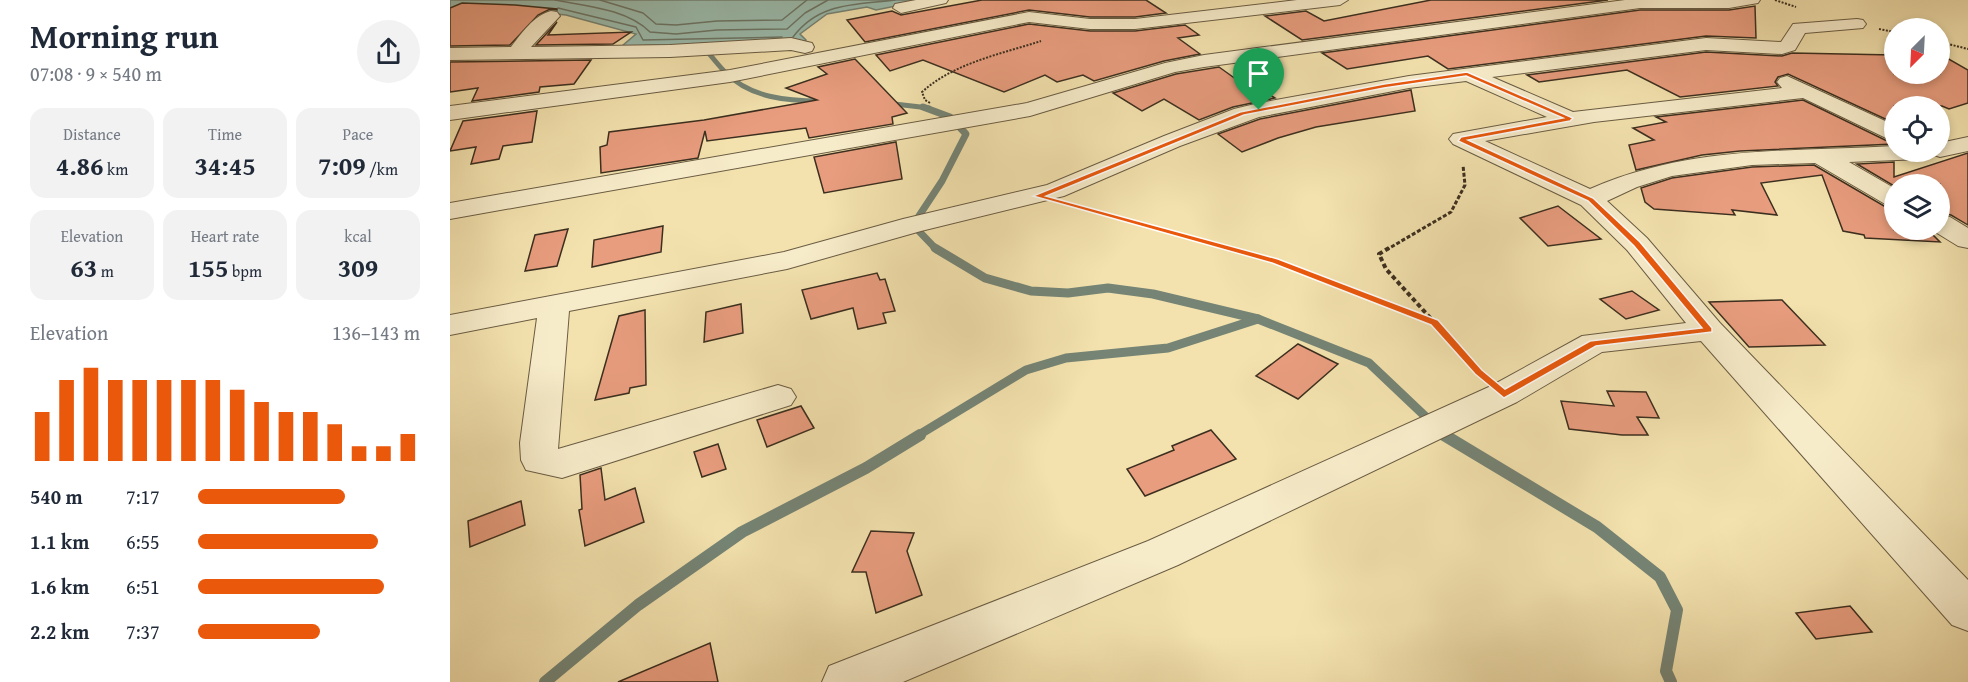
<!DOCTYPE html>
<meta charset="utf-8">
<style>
body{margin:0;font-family:"Gentium Book Plus",serif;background:#f2f2f3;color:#1f2937;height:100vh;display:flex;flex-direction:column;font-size:22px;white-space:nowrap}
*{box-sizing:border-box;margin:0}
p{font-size:20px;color:#747a83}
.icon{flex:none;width:33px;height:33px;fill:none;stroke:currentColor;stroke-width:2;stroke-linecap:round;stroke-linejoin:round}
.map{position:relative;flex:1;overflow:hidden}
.sheet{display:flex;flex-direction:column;background:#fff;width:450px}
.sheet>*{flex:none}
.needle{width:39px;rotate:204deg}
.buttons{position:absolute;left:1434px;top:18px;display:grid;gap:12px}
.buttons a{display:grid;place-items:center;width:66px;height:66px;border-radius:50%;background:#fff;box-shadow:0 3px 9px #0003;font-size:30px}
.pin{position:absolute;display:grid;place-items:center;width:51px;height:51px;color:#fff;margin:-62px -26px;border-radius:50% 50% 50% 0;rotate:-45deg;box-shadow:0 0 6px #0007}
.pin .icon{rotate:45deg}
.round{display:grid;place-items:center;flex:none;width:63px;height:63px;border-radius:32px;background:#f2f2f3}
.overview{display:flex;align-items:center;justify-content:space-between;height:102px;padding:0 30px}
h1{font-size:33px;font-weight:800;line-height:45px}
.stats{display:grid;grid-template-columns:repeat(3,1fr);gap:9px;height:102px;padding:6px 30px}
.stats div{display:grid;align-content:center;border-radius:15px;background:#f2f2f3;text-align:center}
.stats b{font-size:26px;font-weight:800}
.stats small{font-size:16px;font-weight:400}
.stats p{font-size:16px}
.chart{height:168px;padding:12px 30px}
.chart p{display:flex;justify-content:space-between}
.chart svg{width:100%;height:108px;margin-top:6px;stroke:#ea580c;stroke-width:6}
ul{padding:0 30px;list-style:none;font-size:20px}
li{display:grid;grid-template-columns:96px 72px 1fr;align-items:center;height:45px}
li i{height:15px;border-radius:8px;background:#ea580c}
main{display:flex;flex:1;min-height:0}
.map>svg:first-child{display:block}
.water{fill:#9bbdaf;stroke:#758475;stroke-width:1.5}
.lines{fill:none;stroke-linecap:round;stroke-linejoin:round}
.shore{stroke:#6c7667;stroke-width:1.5}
.stream-far3{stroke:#758475;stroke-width:5}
.stream-far2{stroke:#758475;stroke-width:7}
.stream-far1{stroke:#758475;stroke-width:9}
.stream{stroke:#758475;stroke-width:12}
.building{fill:#e89d7e;stroke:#3c2f1f;stroke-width:1.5}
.minor-casing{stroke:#6a5c43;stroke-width:2}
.path-far2{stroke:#3c2f1f;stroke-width:2;stroke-dasharray:2 1.5;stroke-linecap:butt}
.path-far1{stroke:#3c2f1f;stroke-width:3;stroke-dasharray:4 2;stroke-linecap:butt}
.path{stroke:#3c2f1f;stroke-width:4;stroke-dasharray:4.5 3;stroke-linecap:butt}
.minor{fill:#f7ecca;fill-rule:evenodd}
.route{fill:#ea580c;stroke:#fff;stroke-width:1.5;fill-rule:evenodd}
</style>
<main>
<section class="sheet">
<div class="overview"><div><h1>Morning run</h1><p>07:08 · 9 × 540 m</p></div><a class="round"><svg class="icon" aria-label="share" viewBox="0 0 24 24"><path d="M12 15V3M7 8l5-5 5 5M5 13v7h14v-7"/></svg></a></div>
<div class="stats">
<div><p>Distance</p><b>4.86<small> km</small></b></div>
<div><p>Time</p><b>34:45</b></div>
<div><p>Pace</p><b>7:09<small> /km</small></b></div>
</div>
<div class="stats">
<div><p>Elevation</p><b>63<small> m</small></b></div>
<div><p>Heart rate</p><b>155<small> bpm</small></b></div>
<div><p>kcal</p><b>309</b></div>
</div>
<div class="chart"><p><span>Elevation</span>136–143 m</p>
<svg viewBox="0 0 160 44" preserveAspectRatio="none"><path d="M5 44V24M15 44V11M25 44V6M35 44V11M45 44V11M55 44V11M65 44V11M75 44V11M85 44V15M95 44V20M105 44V24M115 44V24M125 44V29M135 44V38M145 44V38M155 44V33"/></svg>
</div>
<ul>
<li><b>540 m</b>7:17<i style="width:66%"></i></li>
<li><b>1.1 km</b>6:55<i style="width:81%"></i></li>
<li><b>1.6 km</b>6:51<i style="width:84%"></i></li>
<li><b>2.2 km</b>7:37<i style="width:55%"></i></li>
</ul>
</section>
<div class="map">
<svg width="1518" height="682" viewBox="0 0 1518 682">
<rect width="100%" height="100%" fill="#f3e2ae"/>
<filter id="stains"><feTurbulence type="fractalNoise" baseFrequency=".00333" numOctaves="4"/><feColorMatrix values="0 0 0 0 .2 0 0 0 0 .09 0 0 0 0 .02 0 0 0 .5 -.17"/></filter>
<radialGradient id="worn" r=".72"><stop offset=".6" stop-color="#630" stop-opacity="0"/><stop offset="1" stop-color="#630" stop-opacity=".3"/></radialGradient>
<path class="water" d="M0,0H465L466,2L426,10L417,7L377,14L350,34L356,40L353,43L172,46L186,34L116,15L85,12L0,14Z"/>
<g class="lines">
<g class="shore">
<path d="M105,0C136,6 177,9 200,32L226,34L267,30L337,29L355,13L378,0"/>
<path d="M150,0L193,13L206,24L226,25L267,21L332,20L357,0"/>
<path d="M108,8L186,27L193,40L332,37"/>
<path d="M343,37C369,2 405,5 445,0"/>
</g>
<g class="stream-far3">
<path d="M253,47C261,55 267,64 275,72C300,98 337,101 371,101"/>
<path d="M436,103L479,108"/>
</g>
<path class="stream-far2" d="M473,107L500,117L516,134L492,181L463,225L487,250"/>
<g class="stream-far1">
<path d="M485,248L535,278L581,291L618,293L658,288L703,294L808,319"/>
<path d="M467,436L576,370L616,358L718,348L808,319L919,363L996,436"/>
</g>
<g class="stream">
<path d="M994,435L1147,527L1210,577L1227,610L1216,671L1221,682"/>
<path d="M95,682L188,605L292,532L416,468L470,435"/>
</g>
</g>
<g class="building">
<path d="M532,0H696L716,13L685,17H640L579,10L415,42L397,20L442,11L451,15Z"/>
<path d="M981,0H1158L852,40L815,16L856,11L874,21Z"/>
<path d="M12,3L65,5L107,9V10L100,9L88,15L60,45L0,46V8Z"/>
<path d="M1305,6L1306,38L1256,36L998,69L978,56L897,69L872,53L1190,10H1279Z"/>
<path d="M107,22L98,35L181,32L163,44L86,45Z"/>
<path d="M579,24L640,31H685L735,25L749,35L728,38L750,54L714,61L644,81L633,75L607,82L595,75L554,92L473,60L440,71L426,55Z"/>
<path d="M1256,52L1332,56L1342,53L1444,55V74H1490V54L1518,70V103L1499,109L1492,106H1444V123L1338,74L1328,77L1325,82L1328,86L1230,97L1177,70L1089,82L1077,75Z"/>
<path d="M405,59L457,113L442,117L443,124L359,138L356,128L257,141L255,131L248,158L151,173L150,147L157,145L159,132L254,120L367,100L336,88L377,74L368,67Z"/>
<path d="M141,60L124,84L90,87L89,92L22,101L28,88L0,92V62Z"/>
<path d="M769,67L790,82L797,80L825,98L783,107L749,120L714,99L692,111L663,93L726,74Z"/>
<path d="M961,90L965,111L866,127L828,138L792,152L768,134L810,119Z"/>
<path d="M1353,100L1435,140L1444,142V144L1290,151L1252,155L1186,170L1179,145L1204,140L1183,128L1216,122L1206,117Z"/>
<path d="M87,111L82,142L53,146L49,159L21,164L26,147L0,151L13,121Z"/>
<path d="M446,142L452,179L374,193L364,157Z"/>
<path d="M1518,153V225L1501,215L1490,213V184L1444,186L1407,164L1444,162V177Z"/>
<path d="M1364,165L1434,206L1444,208V230H1480H1478L1490,242L1415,238L1414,235L1393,231L1372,175L1311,183L1327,215L1282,210L1285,215L1204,209L1195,202L1191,188L1222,178L1302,167Z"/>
<path d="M1108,206L1151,239L1098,246L1070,218Z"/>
<path d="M213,226L211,252L142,267L144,240Z"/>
<path d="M118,229L107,266L75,271L85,235Z"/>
<path d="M427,273L430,280L435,279L445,311L433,313L436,323L408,329L403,308L361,319L352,290Z"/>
<path d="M1182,291L1209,310L1176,319L1150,299Z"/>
<path d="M1332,300L1375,345L1299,347L1259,302Z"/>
<path d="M291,304L293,333L254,342L256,312Z"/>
<path d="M195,310L196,385L180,388L179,393L145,400L169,316Z"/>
<path d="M848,344L888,364L848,399L806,376Z"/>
<path d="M1157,391L1196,392L1209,418L1187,417L1198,435H1172L1119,429L1111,401L1164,406Z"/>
<path d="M351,406L364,428L317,447L307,420Z"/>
<path d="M761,430L786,459L695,496L677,469L724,450L722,446Z"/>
<path d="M268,444L276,469L252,477L244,452Z"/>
<path d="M151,468L155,500L185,488L194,522L135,546L129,510L132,509L130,475Z"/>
<path d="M71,501L75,525L20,547L18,521Z"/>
<path d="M421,531L464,533L457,551L472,595L426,613L416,572H402Z"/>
<path d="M1400,606L1422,632L1366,639L1346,613Z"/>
<path d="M260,643L268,682H168Z"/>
</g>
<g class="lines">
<g class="minor-casing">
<g id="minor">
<path d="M466,0H498L496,3L451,13L443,8L445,4Z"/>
<path d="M847,0H898L890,5L685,29H640L579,22L280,82L0,120V106L280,70L579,12L640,19H685Z"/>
<path d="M1175,0H1310L1308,3L1279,8H1190L754,67L725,72L580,116L0,219V203L577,103L715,63L754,55Z"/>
<path d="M101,11L107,12L110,16L81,47L220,45L341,38L362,43L364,47L362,51L355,53L341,50L220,57L0,60V48L61,47C71,34 84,15 101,11Z"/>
<path d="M1407,19L1413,20L1416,24L1413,28L1355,33L1345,50L1332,54L1256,50L1042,77L1123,112L1332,88L1327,82L1330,78L1337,76L1444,125V140L1436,138L1353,98L1144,122L1035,141L1140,189C1240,145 1339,152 1444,146V152H1490V143L1518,137V151L1490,157L1481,154L1471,159L1399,162L1444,188V206L1435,204L1365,163L1302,165L1222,176L1187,187L1157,201L1197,238L1270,323L1518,580V631L1502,625L1251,341L1152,352L1067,402L728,565L453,682H372L379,666L698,541L1041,386L1132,336L1236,323L1177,250L1131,205L1003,144L999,139L1003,134L1097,117L1016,81L959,88L809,117L730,146L614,196L471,231L337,269L119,311L108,449L328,385L341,389L346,397L341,405L112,478L76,470L71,460L70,443L87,318L0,335V315L334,252L453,219L597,185L714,136L784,109L809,103L959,76L1256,38L1331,42L1343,24Z"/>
<path d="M1490,215L1500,217L1518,228V248L1508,246L1482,230H1490Z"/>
</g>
</g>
<g class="path-far2">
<path d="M1325,0L1346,7"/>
<path d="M1429,29L1444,32"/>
<path d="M1490,42L1518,49"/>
<path d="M480,103L475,100L472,92C504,63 551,54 591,41"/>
</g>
<g class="path-far1">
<path d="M629,207L784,250"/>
<path d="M936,250L1001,212L1015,185L1013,165"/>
</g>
<g class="path">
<path d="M779,248L825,261L984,322"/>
<path d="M939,248L929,254L936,269L1031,374"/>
</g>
<use href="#minor" class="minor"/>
</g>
<path class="route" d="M1017,72L1123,118L1120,121L1018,140L1143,198L1190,242L1262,328V332L1146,346L1054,398L1025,374L981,325L822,263L583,196L790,112L934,84ZM1016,76L1113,118L1011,137L1008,141L1138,201L1184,246L1252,328L1140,341L1055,389L1032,370L988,320L828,259L596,196L794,115L934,88Z"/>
<rect width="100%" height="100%" filter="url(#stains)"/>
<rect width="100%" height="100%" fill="url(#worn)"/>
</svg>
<div class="buttons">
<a><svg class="needle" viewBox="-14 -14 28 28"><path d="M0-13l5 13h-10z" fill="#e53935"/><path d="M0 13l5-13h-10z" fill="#747a83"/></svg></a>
<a><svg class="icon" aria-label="locate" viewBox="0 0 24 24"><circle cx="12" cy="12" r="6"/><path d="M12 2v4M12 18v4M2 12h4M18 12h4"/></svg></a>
<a><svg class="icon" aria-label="layers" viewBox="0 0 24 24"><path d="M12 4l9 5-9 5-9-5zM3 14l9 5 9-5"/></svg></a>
</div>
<div class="pin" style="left:809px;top:110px;background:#1e9e55"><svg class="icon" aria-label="arrive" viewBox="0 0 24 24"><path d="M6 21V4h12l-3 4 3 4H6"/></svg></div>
</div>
</main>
